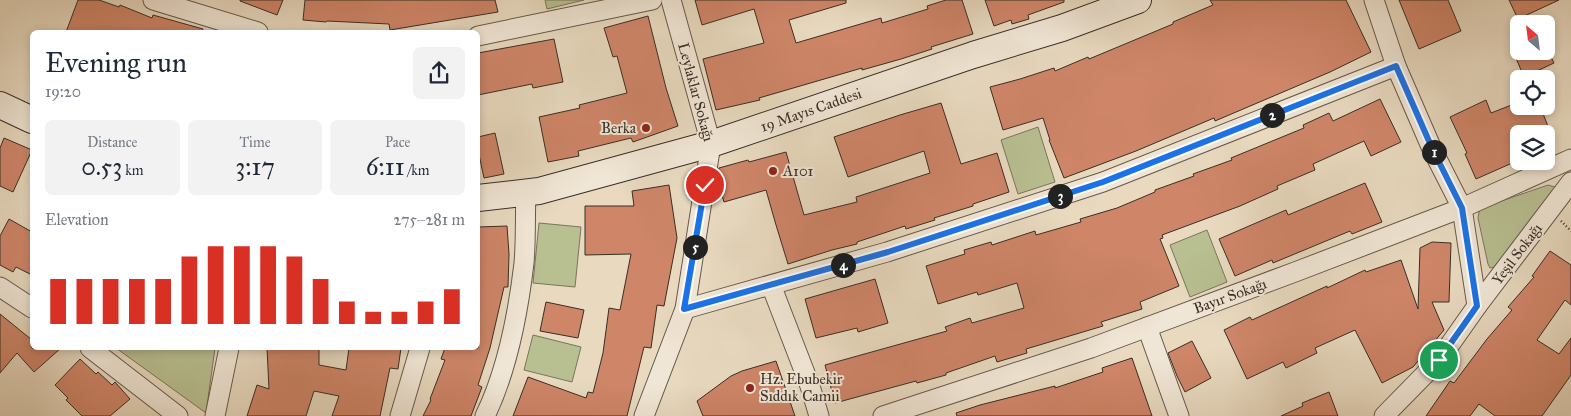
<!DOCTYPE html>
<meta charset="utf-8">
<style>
body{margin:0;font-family:"IM FELL Great Primer",serif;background:#f2f2f3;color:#1f2937;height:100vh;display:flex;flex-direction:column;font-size:19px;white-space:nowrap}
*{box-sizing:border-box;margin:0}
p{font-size:16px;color:#747a83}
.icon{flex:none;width:28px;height:28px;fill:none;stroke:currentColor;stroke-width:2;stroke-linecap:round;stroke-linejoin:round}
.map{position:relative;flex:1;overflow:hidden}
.sheet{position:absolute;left:30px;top:30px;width:450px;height:320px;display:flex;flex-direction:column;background:#fff;border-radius:8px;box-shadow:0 2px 8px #0003}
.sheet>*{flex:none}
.needle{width:32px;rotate:332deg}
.tools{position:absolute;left:1510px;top:15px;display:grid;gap:10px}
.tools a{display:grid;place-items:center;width:45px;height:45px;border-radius:8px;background:#fff;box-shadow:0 2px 8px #0003;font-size:25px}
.pin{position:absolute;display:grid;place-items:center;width:42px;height:42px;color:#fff;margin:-21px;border:2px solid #fff;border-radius:50%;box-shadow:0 1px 5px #0007}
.km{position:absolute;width:25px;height:25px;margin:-12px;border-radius:50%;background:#222;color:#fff;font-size:14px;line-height:25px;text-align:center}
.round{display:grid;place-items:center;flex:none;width:52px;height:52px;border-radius:8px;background:#f2f2f3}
.summary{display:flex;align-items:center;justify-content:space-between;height:85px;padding:0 15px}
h1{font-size:28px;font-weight:600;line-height:38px}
.figures{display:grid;grid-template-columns:repeat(3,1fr);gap:8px;height:85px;padding:5px 15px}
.figures div{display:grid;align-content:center;border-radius:8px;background:#f2f2f3;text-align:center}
.figures b{font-size:25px;font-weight:600}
.figures small{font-size:14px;font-weight:400}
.figures p{font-size:14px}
.chart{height:140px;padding:10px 15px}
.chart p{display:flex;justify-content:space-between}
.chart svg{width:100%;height:90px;margin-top:5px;stroke:#d93025;stroke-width:6}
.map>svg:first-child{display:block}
.green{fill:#b8bf91;stroke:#78765c}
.building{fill:#ce8568;stroke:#392e26}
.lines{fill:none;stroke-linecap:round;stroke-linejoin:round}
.street-casing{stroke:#65594c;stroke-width:21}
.secondary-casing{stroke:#392e26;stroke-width:28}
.path{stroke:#392e26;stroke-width:2.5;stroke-dasharray:1 2.5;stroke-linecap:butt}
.street{stroke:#f0e6d5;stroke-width:19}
.secondary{stroke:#f0e6d5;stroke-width:26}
.route-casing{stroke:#fff;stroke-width:10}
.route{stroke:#1a73e8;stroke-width:6}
.poi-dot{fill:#8f2418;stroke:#f0e6d5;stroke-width:2}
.labels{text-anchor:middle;stroke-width:4;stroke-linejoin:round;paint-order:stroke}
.street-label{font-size:15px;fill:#392e26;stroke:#f0e6d5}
.poi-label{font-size:15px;fill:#392e26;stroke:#f0e6d5;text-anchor:start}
</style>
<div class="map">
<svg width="1571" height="416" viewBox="0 0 1571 416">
<rect width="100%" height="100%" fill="#e8d9bf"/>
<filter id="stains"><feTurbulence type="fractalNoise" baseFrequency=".004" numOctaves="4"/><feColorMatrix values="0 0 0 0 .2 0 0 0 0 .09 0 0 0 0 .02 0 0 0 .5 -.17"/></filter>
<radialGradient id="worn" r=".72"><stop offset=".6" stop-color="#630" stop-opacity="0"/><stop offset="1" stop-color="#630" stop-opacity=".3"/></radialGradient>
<g class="green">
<path d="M545,0H584L547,9Z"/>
<path d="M1038,127L1055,182L1018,194L1001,140Z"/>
<path d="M1548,185L1555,187L1554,194L1494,267L1490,268L1488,264L1478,218L1479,212L1484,207Z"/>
<path d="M539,223L581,227L575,287L533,283Z"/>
<path d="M1207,230L1227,282L1190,297L1170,245Z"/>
<path d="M533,335L581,347L572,382L524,370Z"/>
<path d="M116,348H215L206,413Z"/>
</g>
<g class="building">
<path d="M78,0H99L119,7L120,5L152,18L153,15L203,29L202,32H66Z"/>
<path d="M240,0H283L277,15L240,1Z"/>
<path d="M305,0H495L498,12L390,30L389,24L327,21L326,22L303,20Z"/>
<path d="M695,0H846V3L789,20L796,43L881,18L882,23L928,9L927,6L946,0H962L973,34L931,47L932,49L901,59L862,70V68L759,98L760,100L716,110L703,59L764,43L754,9L702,25Z"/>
<path d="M985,0H1064V2L1028,15L1029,19L1012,24L1011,20L994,26Z"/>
<path d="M1210,0H1346L1371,52L1330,72L1215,121L1214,118L1136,151L1064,178L1049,140H1050L1043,118L1003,130L990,87L1020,79L1054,68L1055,71L1088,57L1089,59L1173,24V22L1213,5Z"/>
<path d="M1399,0H1448L1461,31L1419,49Z"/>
<path d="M1509,0H1559L1518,19Z"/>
<path d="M648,16L666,88L678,126L633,142L631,138L578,151L579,156L548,162L539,117L580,108L579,105L627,93L617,56L613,57L604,28Z"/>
<path d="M554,39L563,82L533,88L532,84L478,95V53Z"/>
<path d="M1513,51H1548L1554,63L1524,77Z"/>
<path d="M1380,99L1401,142L1371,156L1364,141L1313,164L1315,170L1277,186L1278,189L1240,206L1162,235L1163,238L1160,239L1179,286L1140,302L1142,309L1101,322L1103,326L1026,349L1027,353L997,362L995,356L946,373V375L917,383L916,381L835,403L825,365L947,331L945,327L970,318L972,323L1024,308L1017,283L978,295L977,292L938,304L926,266L965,254L964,250L991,242L992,245L1035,231L1036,235L1081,222L1080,219L1117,208L1155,192V190L1194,176L1193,174L1232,160L1231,158L1304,128L1303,125L1329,113L1333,121Z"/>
<path d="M1486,100L1491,113L1519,102V106H1540L1551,134H1519V160L1476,179L1465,154L1467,153L1450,117Z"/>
<path d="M941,103L961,164L997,153L1009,192L973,204V206L934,218L935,220L906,229L905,226L857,242V244L832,250L788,264L776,225L766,190L724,202L717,178L719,168L748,160L749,162L786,152L804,215L857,202L856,197L930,173L924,151L848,177L834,137L900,115Z"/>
<path d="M495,133L504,174L484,178L478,150V137Z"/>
<path d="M4,138L32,150L13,192L0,186V148Z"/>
<path d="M1365,183L1382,222L1352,234L1350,231L1273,263L1272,260L1235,276L1219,239L1286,210L1288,215Z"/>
<path d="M669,185L677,238L664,306L657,305L651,348L644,347L627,416H513L528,377L586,398L588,392L593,393L603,353L609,308L620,310L631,254L585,255V206H634L632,191Z"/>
<path d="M9,219L32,232V275L16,267L13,272L0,265V236Z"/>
<path d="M507,226L509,254L508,287H504L490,348L478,385L482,387L471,416H423L431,400L430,399L445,360L441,359L445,348H478V227Z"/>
<path d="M1432,242L1451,243L1449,302H1432L1444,330L1413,367L1382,383L1355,330L1315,348L1317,353L1286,368L1283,362L1247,379L1224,330L1250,317L1252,320L1327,286V288L1365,270L1366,272L1401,260L1418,309L1420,248Z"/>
<path d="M1550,251L1571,265V305L1565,300L1537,340L1559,354L1571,338V375L1542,416H1495L1479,404L1470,416H1426L1450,381L1454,383L1487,339L1512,310L1508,307L1534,277L1532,276Z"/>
<path d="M875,279L888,323L858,332L857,328L816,338L805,299Z"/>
<path d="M546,302L584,310L578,338L540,331Z"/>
<path d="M0,314L32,340V348H61L34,372L17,353L0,373Z"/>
<path d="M1192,341L1211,378L1185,392L1177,376L1168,353Z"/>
<path d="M267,348H319V365L346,370L349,348H401L398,369L390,368L380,416H332L339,396L314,391L306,416H247L257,385L269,389Z"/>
<path d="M1132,358L1152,416H957L956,413L980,405L1055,386V388L1103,372L1102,368Z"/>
<path d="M80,359L96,374L98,372L112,385L115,382L130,399L110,416H82L66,400L68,398L55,385Z"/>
<path d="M776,361L795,416H703L697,401L731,376L742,371Z"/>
<path d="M1329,392L1338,416H1281L1303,406L1302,403Z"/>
</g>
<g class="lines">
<g class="street-casing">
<g id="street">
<path d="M153,0L258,32"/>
<path d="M1374,0L1396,66L1432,149L1462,208L1477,306"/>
<path d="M478,36L652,0"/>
<path d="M771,285L810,386L819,416"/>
<path d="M0,287L32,308"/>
<path d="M685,309L887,252L1103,182L1396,66"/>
<path d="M1147,327L1179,416"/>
<path d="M90,348L178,416"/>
<path d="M215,416L229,348"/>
<path d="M400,416L420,348"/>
<path d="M485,416C508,369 518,314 524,263C526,240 525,216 526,193"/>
<path d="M644,416L685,309L711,144L671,0"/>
<path d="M883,416L1091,348L1295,272L1462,208L1571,159"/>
<path d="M1384,416L1439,360L1477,306L1571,182"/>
</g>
</g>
<g class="secondary-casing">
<g id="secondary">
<path d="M0,105L32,120"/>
<path d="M478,198L539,191L711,144L973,55L1062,28L1138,0"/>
</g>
</g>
<path class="path" d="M1561,221L1571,231"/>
<use href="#street" class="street"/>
<use href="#secondary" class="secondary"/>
</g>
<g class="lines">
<g class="route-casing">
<path id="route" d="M705,185L684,309L888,252L1103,182L1396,66L1432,148L1462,208L1477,306L1439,360"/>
</g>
<use href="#route" class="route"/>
</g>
<g class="poi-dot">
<circle cx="646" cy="128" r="5"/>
<circle cx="773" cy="171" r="5"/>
<circle cx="750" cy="388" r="5"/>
</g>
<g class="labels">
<g class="street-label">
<text transform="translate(696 92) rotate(75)" y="5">Leylaklar Sokağı</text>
<text transform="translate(811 110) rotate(-19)" y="5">19 Mayıs Caddesi</text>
<text transform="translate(1517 254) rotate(-53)" y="5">Yeşil Sokağı</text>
<text transform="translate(1230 296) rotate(-20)" y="5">Bayır Sokağı</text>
</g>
<g class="poi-label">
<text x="636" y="133" text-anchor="end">Berka</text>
<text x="783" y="176">A101</text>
<text x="760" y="384">Hz. Ebubekir<tspan x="760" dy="17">Sıddık Camii</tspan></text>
</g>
</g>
<rect width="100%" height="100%" filter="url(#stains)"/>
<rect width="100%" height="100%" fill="url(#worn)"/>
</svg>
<div class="tools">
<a><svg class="needle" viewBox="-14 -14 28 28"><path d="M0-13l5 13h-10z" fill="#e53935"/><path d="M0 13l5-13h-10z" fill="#747a83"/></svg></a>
<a><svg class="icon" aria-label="locate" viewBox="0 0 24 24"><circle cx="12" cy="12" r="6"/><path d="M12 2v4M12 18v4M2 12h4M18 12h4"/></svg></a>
<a><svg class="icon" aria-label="layers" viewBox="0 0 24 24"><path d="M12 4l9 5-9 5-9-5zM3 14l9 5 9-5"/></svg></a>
</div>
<div class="pin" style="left:1439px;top:360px;background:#1e9e55"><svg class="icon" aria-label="arrive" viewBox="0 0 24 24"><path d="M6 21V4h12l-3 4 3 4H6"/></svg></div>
<div class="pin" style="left:705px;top:185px;background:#d93025"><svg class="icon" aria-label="check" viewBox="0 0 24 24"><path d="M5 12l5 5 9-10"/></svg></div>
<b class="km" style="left:1434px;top:152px">1</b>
<b class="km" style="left:1272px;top:115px">2</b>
<b class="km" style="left:1060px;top:196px">3</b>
<b class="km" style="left:843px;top:265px">4</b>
<b class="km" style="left:695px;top:247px">5</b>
<section class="sheet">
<div class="summary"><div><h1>Evening run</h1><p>19:20</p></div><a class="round"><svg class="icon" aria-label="share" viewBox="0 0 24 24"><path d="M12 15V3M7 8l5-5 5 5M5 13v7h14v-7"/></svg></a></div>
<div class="figures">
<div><p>Distance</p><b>0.53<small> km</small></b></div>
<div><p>Time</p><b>3:17</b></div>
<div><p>Pace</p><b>6:11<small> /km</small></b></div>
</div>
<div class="chart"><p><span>Elevation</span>275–281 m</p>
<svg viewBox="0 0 160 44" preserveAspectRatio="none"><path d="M5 44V22M15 44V22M25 44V22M35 44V22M45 44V22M55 44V11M65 44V6M75 44V6M85 44V6M95 44V11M105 44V22M115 44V33M125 44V38M135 44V38M145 44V33M155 44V27"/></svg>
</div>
</section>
</div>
